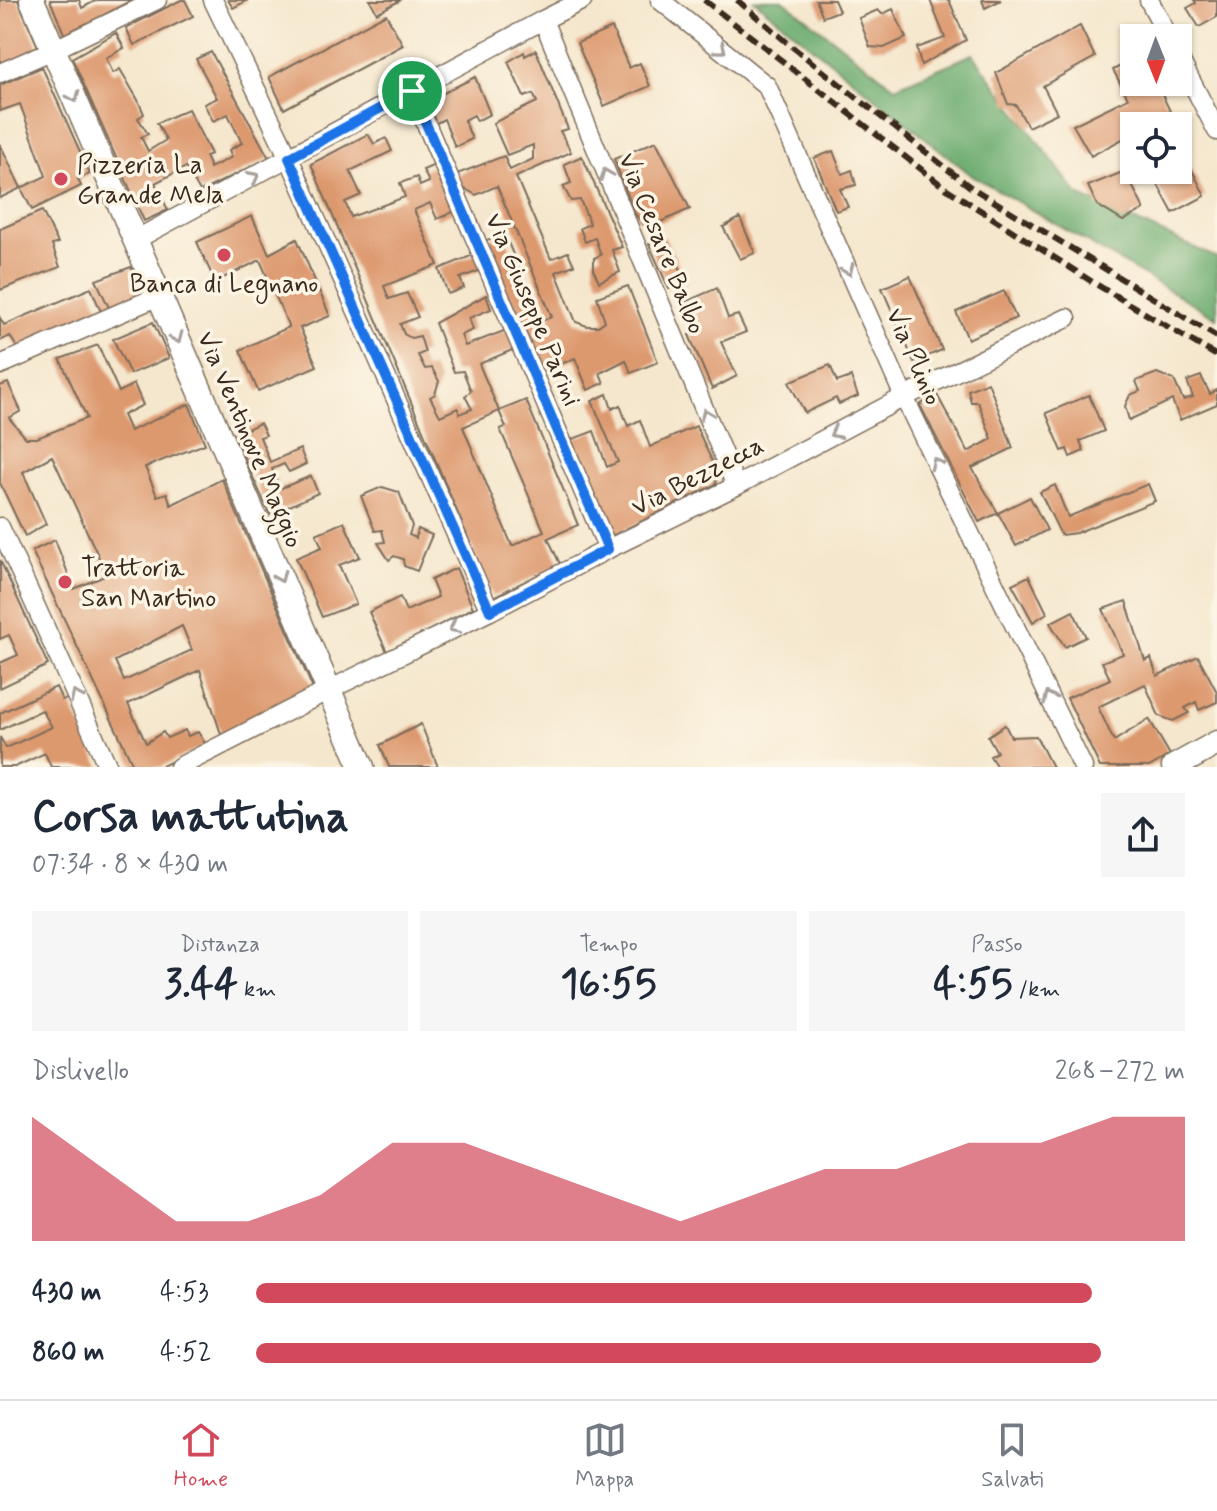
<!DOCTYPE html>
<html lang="it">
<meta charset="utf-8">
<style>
body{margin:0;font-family:Mynerve,sans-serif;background:#f6f6f7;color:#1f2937;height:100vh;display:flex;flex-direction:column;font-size:30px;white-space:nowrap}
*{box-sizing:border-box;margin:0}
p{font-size:26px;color:#747a83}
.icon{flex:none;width:44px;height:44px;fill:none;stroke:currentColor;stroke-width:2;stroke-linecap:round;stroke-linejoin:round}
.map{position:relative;height:767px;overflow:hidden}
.panel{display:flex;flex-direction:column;background:#fff;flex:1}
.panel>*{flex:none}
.needle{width:52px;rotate:179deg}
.fabs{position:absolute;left:1120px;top:24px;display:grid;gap:16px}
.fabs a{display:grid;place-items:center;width:72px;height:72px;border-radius:0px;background:#fff;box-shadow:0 2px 6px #0004;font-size:40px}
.pin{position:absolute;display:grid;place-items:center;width:68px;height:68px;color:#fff;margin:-34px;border:4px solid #fff;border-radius:50%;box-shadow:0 2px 8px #0007}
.round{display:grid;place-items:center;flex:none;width:84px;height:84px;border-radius:0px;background:#f6f6f7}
.overview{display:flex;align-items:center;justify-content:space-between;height:136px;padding:0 32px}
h1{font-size:44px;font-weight:700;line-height:60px}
.stats{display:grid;grid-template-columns:repeat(3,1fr);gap:12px;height:136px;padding:8px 32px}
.stats div{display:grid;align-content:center;border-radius:0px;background:#f6f6f7;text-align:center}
.stats b{font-size:40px;font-weight:700}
.stats small{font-size:22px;font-weight:400}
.stats p{font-size:22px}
.chart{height:224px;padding:16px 32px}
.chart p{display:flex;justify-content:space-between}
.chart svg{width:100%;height:144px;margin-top:8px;fill:#d1495b;opacity:.7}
ul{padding:0 32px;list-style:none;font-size:26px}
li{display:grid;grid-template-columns:128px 96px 1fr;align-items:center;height:60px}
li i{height:20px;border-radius:10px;background:#d1495b}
.dock{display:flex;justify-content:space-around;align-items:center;height:112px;border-top:2px solid #e0e1e3;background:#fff;font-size:22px;color:#747a83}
.dock a{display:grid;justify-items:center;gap:4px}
.dock .on{color:#d1495b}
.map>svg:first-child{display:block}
.forest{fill:#6aab6e;stroke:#526a46;stroke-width:2}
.building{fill:#dd996e;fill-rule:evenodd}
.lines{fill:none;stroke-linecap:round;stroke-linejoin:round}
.street-casing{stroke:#7c6c5b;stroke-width:21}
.secondary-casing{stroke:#7c6c5b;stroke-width:27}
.street{stroke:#fff;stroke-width:18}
.secondary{stroke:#fff;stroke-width:24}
.rail{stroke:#3b2a1e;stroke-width:6;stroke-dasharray:12 6;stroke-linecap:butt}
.oneway{stroke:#a79f9a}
.route-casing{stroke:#fff;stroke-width:16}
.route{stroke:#1a73e8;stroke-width:10}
.poi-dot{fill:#d1495b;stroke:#fcf5e5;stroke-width:3}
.labels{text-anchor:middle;stroke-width:7;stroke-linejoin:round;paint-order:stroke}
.poi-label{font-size:26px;fill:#3b2a1e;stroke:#fcf5e5;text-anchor:start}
.street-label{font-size:26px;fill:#3b2a1e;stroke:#fcf5e5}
</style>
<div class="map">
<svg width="1217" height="767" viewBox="0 0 1217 767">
<rect width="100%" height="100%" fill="#fcf5e5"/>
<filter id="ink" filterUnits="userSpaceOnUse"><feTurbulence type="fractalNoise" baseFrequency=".0125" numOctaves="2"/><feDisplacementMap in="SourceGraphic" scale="16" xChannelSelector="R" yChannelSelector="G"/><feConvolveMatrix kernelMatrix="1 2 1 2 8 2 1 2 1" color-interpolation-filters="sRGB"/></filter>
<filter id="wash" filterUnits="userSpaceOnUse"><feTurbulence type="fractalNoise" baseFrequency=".006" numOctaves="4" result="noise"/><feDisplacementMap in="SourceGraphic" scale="32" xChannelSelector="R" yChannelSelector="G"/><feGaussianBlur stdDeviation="1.8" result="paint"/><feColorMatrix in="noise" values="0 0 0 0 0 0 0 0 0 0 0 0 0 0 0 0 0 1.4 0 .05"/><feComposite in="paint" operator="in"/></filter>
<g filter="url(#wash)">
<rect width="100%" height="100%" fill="#f5e7cd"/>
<path class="forest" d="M754,0H783L895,87L973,54L1078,195L1217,258V318L970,174Z"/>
<g id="blocks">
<g class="building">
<path d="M0,0H18L39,49L0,67Z"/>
<path d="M50,0H79L82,8L97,0H132L65,36Z"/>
<path d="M181,0H185L193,16L134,45L126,28Z"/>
<path d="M228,0H248L233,8Z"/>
<path d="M370,0H401L377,13Z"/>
<path d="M816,0H834L839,11L823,17Z"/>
<path d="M930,0H949L966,40L921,65L917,48L945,38Z"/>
<path d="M982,0H1001L985,8Z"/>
<path d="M1194,0H1217V17L1199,27L1187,8L1196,3Z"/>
<path d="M893,9L906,38L884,48L870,47L859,18L878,10L882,14Z"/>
<path d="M386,14L403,45L284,109L269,77Z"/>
<path d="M1080,26L1095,57L1043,86L1057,113L1028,127L1016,105L1008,104L996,73Z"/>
<path d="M612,28L629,68L640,63L650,86L604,106L577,43Z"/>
<path d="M116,33L124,48L106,58L113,73L120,69L138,100L144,114L138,118L148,134L141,137L148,151L166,140L157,123L188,109L211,154L205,156L210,168L232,157L229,150L242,143L228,114L213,121L204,104L217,98L196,59L211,52L269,158L200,192L186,167L155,183L168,210L144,221L72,58Z"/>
<path d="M536,50L568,129L560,131L571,152L516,177L551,259L568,252L574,265L556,272L576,322L587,326H598L605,321L597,297L628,286L658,362L631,373L626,360L600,373L604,383L588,390L575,358L540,373L485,241L504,233L541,321L552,317L497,186L476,195L462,187L457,174L504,156L510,170L533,159V145L507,155L493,123L537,102L533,94L524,97L508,62L524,52L525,56Z"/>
<path d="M1134,59V82H1156L1171,113L1147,126H1134V133L1091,156L1073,125L1128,98L1113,70Z"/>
<path d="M42,67L90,174L78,179L81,186L32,210L21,188L46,176L20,104L0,111V85Z"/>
<path d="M475,77L490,114L477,121L474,115L464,120L472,139L455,147L444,119L433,125L422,104Z"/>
<path d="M368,134L374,144L386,138L392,151L350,171L361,195L345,202L351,217L405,197L400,183L417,177L420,186L429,182L423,170L437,164L458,210L437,219L430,203L414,210L438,265L384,286L389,299L407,293L418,317L400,324L404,334L411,338L420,336L425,352L418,355L425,369L432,368L439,381L435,394L430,397L440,416L458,408L459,414L472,409L465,396L471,391L463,371L454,372L435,323L486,295L491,309L469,318L473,330L461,335L465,346L509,329L517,348L479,364L499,411L463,427L512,546L544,531L500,429L506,427L499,411L526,400L578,525L548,538L560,564L493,597L311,164Z"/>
<path d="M656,141L690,209L647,228L635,214L614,159Z"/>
<path d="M0,144L21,188L0,198Z"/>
<path d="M833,151L842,174L852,170L856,185L840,189L848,207L836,211L814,158Z"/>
<path d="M582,156L622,247L612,250L620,272L599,282L594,271V258L601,255L595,238L585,242L580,228L590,224L580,200L571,201L563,186L571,183L564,164Z"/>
<path d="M1178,158L1185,169L1192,170L1205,196L1173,213L1150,170H1178Z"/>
<path d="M1125,171L1144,209L1123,221L1097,205L1088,186Z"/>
<path d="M42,211L58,243L52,245L60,267L0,290V229Z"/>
<path d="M252,216L269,254L297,239L330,316L300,328L317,366L258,391L240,350L289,327L260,260L215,282L197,242Z"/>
<path d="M740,218L755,253L740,259L723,227Z"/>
<path d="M665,237L687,282L669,289L649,244Z"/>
<path d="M478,253L484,269L460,278L464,288L448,294L439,269Z"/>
<path d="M131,267L144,298L111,312L96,280Z"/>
<path d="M910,276L942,350L914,362L882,288Z"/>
<path d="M91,288L102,314L18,349L10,336L0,341V318L4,325Z"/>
<path d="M717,288L728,318L738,315L746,332L721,342L737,376L712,389L689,335L698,331L685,302Z"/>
<path d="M1004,291L1016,318L968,339L956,312Z"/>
<path d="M153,322L169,358L130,374L113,339Z"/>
<path d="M98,345L119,392L134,384L143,405L123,415L130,431L189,404L205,444L145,467L157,496L167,493L171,505L222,479L313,689L222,737L200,670L128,704L146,743L163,732L167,738L185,730L188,736L198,732L206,745L160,767H134L32,551L55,540L74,589L107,575L52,456L23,472L46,524L25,536L0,483V386L8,383L21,411L9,418L26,438H37L87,418L60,359ZM182,626L192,650L124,681L115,661Z"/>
<path d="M830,365L837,382L851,377L858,396L839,404L836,398L805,413L789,382Z"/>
<path d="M1157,373L1174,380L1183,400L1193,397L1187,381L1201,376L1210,394L1217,390V404L1180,420L1172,400L1129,420L1125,406L1130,395L1140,391L1136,381Z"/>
<path d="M988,382L1013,448L972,468L998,513L979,522L920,405L937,395L968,452L992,439L978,402H971L968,390Z"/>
<path d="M607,394L612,409L620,405L628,426L640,420L650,447L696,426L718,474L716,484L610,537L570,440L594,431L607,467L618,462L592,401Z"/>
<path d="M1089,395L1104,431L1080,441L1084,451L1070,457L1067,449L1062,451L1046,413Z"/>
<path d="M260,423L266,435L260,437L270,462L300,449L306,464L289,472L284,464L272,469L279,489L311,476L318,493L270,515L234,435Z"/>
<path d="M1148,484L1155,501L1076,533L1061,535L1040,492L1055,485L1068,517Z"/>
<path d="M382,487L399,492L412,526L409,535L416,538L418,529L432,535L417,571L404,566L403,559L394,556L389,560L378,543L385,542L382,530L375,531L361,496Z"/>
<path d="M1030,497L1047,530L1016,546L998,513Z"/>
<path d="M344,522L360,557L339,565L356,604L322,617L296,558L322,547L316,534Z"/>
<path d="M0,560L48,665L0,688V663L18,655L9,635L0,639Z"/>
<path d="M456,568L473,608L387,652L369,612L400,597L406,611L438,597L431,580Z"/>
<path d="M1029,576L1047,613L1033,622L1012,584Z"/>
<path d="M1126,601L1145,661L1151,658L1157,676L1198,656L1217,692V702L1199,710L1196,702L1185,708L1189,713L1173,721L1159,716L1145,684L1098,707L1114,741L1149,719L1170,755L1149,767H1100L1067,698L1110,679L1102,662L1123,654L1103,609Z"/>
<path d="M1073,611L1086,637L1065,647L1050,623Z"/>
<path d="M56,687L62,700L68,699L100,767H51L45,753L15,767H0V737L6,748L52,727L42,710L0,730V713Z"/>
<path d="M421,724L438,767H389L380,745Z"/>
<path d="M1005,725L1011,737L1036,736L1052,767H997L990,756L997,752L988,736Z"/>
</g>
</g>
</g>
<g filter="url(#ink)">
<use href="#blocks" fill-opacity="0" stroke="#7c6c5b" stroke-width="2"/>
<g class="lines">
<g class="street-casing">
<g id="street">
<path d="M213,0L289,158L490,611"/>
<path d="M660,0L767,86L904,397L1083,767"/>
<path d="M1149,0L1169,38"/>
<path d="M543,20L736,486"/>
<path d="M1178,56L1217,131"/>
<path d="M0,73L53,50L157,0"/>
<path d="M412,91L608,549"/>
<path d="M135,240L543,20L583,0"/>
<path d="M0,365L159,296"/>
<path d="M0,527L108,767"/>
<path d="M179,767L329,690L490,611L608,549L736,486L904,397L1067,318"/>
</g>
</g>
<g class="secondary-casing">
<g id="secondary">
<path d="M32,0L362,767"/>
<path d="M1174,767L1217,743"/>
</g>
</g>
<use href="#street" class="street"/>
<use href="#secondary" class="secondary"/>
<g class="rail">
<path d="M704,0L944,187L1094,283L1217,356"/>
<path d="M737,0L795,49L969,186L1217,337"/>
</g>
</g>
<defs><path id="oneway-chevron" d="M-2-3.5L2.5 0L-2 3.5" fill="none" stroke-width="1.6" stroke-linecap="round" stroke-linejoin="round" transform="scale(2)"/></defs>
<g class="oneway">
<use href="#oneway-chevron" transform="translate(721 49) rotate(39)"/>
<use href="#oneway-chevron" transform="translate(74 97) rotate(67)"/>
<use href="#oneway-chevron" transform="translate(606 174) rotate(-112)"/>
<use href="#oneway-chevron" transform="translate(254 177) rotate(-28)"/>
<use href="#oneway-chevron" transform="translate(848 270) rotate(66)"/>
<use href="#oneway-chevron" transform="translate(177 338) rotate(67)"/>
<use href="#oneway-chevron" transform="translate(706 414) rotate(-112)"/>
<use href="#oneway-chevron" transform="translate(835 433) rotate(152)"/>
<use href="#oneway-chevron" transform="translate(936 463) rotate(-116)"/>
<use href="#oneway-chevron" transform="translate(280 577) rotate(67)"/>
<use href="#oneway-chevron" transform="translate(454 628) rotate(154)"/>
<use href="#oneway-chevron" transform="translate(76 696) rotate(-114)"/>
<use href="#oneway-chevron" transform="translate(1049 697) rotate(-116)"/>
</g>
</g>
<g class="lines" filter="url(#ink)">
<g class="route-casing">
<path id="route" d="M412,91L608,549L490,611L289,158Z"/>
</g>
<use href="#route" class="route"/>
</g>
<g class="poi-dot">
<circle cx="61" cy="179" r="8"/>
<circle cx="224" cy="255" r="8"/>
<circle cx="65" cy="582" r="8"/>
</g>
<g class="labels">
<g class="poi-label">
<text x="77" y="173">Pizzeria La<tspan x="77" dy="30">Grande Mela</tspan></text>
<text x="224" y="292" text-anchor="middle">Banca di Legnano</text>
<text x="81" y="576">Trattoria<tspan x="81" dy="30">San Martino</tspan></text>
</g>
<g class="street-label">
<text transform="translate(663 243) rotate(68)" y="9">Via Cesare Balbo</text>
<text transform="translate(534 309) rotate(67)" y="9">Via Giuseppe Parini</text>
<text transform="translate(915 356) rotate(66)" y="9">Via Plinio</text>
<text transform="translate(251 439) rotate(67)" y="9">Via Ventinove Maggio</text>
<text transform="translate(697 475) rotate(-27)" y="9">Via Bezzecca</text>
</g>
</g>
</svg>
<div class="fabs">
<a><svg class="needle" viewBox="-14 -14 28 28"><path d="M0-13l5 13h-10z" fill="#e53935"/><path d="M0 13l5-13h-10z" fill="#747a83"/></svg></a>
<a><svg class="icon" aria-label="locate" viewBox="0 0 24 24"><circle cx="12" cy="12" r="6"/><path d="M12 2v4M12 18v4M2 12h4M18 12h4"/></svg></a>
</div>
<div class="pin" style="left:412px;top:91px;background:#1e9e55"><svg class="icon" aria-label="arrive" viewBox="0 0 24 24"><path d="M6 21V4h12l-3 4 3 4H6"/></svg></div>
</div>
<section class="panel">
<div class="overview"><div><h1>Corsa mattutina</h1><p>07:34 · 8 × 430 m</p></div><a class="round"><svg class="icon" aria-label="share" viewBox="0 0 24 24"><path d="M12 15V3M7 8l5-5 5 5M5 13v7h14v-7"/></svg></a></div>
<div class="stats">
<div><p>Distanza</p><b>3.44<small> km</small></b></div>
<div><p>Tempo</p><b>16:55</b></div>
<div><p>Passo</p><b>4:55<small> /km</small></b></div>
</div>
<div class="chart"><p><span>Dislivello</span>268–272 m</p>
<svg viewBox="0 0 160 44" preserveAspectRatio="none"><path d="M0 44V6L10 22L20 38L30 38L40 30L50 14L60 14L70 22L80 30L90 38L100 30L110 22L120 22L130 14L140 14L150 6L160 6V44z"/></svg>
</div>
<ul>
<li><b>430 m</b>4:53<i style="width:90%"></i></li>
<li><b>860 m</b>4:52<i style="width:91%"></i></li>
</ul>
</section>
<nav class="dock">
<a class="on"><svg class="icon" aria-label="home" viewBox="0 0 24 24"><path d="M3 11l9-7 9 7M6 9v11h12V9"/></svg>Home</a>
<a><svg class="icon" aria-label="map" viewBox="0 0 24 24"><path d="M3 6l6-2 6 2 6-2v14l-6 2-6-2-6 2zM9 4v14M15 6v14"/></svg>Mappa</a>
<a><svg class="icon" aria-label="saved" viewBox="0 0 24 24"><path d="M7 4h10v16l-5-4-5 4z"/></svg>Salvati</a>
</nav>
